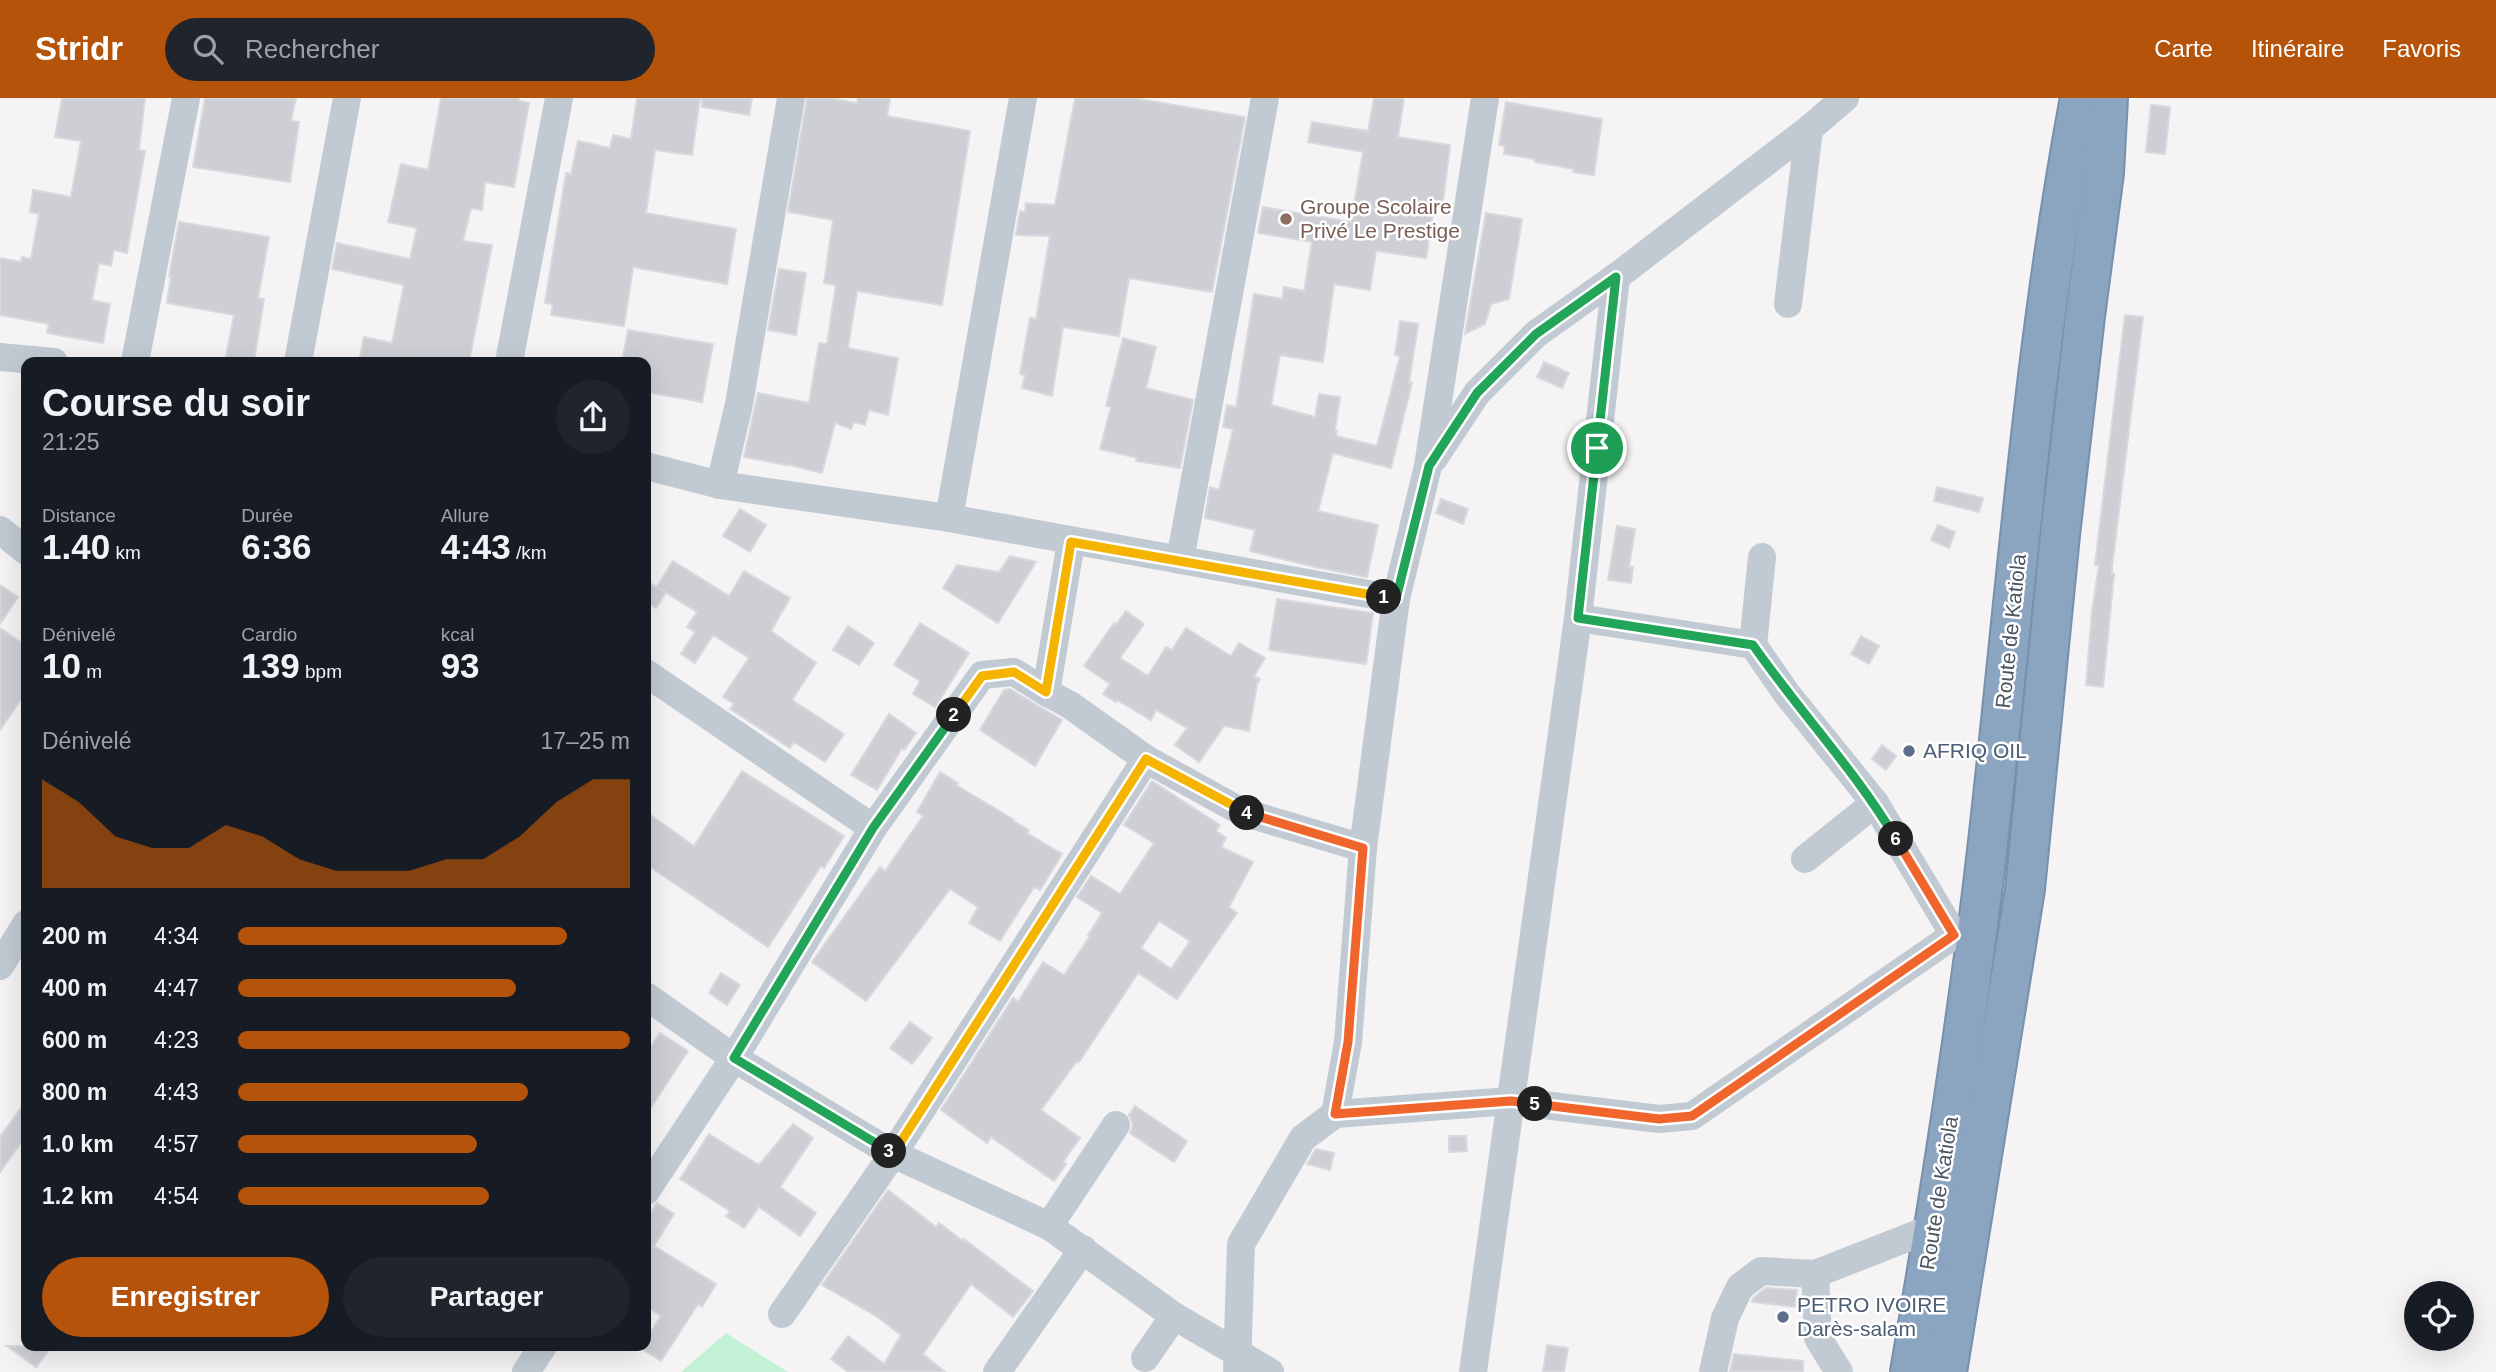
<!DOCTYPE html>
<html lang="fr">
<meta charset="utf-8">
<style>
body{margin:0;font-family:Arial,sans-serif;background:#20242c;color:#f1f3f6;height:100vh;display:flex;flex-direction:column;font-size:26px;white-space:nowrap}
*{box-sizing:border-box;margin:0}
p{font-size:23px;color:#9ea1a6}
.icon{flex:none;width:38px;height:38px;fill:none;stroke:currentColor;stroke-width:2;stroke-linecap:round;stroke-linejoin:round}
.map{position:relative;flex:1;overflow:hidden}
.sheet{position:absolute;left:21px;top:259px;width:630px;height:994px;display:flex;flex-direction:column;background:#171b24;border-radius:14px;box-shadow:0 7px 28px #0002}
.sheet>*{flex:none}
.tools{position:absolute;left:2404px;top:1183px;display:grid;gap:14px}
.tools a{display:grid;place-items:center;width:70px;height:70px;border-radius:50%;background:#171b24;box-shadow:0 7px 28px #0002;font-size:35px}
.pin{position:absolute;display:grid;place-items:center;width:60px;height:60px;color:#fff;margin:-30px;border:4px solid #fff;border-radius:50%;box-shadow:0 2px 7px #0007}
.km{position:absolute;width:35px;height:35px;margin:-18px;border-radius:50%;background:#222;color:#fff;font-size:19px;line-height:35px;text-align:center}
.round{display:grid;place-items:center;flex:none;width:74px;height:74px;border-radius:37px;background:#20242c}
.head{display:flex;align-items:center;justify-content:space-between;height:119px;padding:0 21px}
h1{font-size:38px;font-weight:800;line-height:52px}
.metrics{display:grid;grid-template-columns:repeat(3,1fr);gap:10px;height:119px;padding:7px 21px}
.metrics div{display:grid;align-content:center}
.metrics b{font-size:35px;font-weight:800}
.metrics small{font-size:19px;font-weight:400}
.metrics p{font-size:19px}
.chart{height:196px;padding:14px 21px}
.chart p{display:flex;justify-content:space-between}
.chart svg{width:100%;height:126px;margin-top:7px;fill:#b45309;opacity:.7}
.button{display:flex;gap:14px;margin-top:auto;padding:14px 21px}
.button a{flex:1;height:80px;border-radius:42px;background:#b45309;color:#fff;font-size:28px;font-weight:800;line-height:80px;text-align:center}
.button a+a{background:#20242c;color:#f1f3f6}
ul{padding:0 21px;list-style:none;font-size:23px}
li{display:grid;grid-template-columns:112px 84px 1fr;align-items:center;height:52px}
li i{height:18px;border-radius:9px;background:#b45309}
header{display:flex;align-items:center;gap:42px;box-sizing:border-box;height:98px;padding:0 35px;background:#b45309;color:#fff}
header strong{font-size:33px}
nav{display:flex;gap:38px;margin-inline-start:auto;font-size:24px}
.search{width:490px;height:63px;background:#20242c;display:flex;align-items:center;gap:18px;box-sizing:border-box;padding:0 24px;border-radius:38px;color:#9ea1a6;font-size:26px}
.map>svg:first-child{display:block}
.green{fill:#c3f1d5}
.building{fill:#cdcfd5;stroke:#d7d9de;stroke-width:2;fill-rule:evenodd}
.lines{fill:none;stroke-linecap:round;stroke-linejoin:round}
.highway-casing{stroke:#7690ad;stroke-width:42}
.minor{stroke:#c1cad2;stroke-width:28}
.highway{stroke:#8ba5c1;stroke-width:38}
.split-1-casing{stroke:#fff;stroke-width:14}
.split-2-casing{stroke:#fff;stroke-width:14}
.split-3-casing{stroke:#fff;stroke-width:14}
.split-4-casing{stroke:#fff;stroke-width:14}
.split-5-casing{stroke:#fff;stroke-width:14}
.split-6-casing{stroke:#fff;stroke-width:14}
.split-7-casing{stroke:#fff;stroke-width:14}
.split-1{stroke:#22a559;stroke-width:9}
.split-2{stroke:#f5b400;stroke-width:9}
.split-3{stroke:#22a559;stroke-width:9}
.split-4{stroke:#f5b400;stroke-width:9}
.split-5{stroke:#f0652b;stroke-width:9}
.split-6{stroke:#f0652b;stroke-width:9}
.split-7{stroke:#22a559;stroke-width:9}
.education-dot{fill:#8d6e63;stroke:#fff;stroke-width:2.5}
.service-dot{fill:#5c6f8a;stroke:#fff;stroke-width:2.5}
.labels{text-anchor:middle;stroke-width:5;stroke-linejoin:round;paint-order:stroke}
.education-label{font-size:21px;fill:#785e54;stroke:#fff;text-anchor:start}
.street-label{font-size:21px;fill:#4a5661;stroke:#fff}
.service-label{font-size:21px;fill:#4e5e75;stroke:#fff;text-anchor:start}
</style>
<header>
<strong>Stridr</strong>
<div class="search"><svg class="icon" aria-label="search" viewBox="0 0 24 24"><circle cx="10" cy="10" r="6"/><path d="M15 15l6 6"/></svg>Rechercher</div>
<nav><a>Carte</a><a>Itinéraire</a><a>Favoris</a></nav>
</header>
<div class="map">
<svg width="2496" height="1274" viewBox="0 0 2496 1274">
<rect width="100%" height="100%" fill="#f5f3f3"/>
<path class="green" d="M726,1235L788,1274H681Z"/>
<g class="building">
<path d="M62,0H145L139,52L145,53L127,155L114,152L111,168L99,165L92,202L110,206L103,245L47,235L49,226L0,217V160L21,164L22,159L31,161L39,116L30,114L33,92L71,99L81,43L55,39Z"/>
<path d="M205,0H296L291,23L299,24L290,84L193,69Z"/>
<path d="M441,0H519V3L529,5L514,89L485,84L482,112L471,110L463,143L492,147L469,264H423L400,259L399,264H359L364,239L392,245L404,187L332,171L337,145L410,161L417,130L388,124L401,66L428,72Z"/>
<path d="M637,0H700L692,57L655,52L646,115L736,131L727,186L633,169L624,228L551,217L553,206L545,205L566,75L571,76L578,43L610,50L613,37L631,41Z"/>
<path d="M702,0H752L749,17L702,9Z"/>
<path d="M807,0H829L857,5L858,0H890L887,18L970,33L942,207L857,193L848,250L898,260L888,317L869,312L865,327L854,324L851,331L835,325L822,375L786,366V367L744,359L758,295L809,305L819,245L827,246L836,187L824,185L833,122L788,114Z"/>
<path d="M1075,0H1133L1245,19L1212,194L1129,180L1119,238L1063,229L1052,298L1022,290L1025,277L1020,276L1030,220L1036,221L1050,138L1016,137L1020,113L1025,114L1026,105L1055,107Z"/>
<path d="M1374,0H1404L1398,39L1450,47L1443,104L1435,103L1426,160L1376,153L1370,192L1334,186L1323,264L1280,257L1271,307L1315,319L1319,296L1340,299L1335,333H1337L1336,338L1377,348L1400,258L1395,257L1400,223L1418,226L1409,285H1412L1391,370L1333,355L1318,413L1378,427L1367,479L1315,469L1250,453L1255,432L1205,420L1210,389L1219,392L1233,331L1223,329L1227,307L1236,309L1254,196L1282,201L1284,189L1304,193L1312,144L1258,135L1263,109L1351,124L1363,54L1308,44L1312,24L1368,33Z"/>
<path d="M1506,4L1602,21L1594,77L1573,74L1574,71L1535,64V61L1504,56L1505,48L1499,47Z"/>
<path d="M2151,7L2170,9L2165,56L2146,54Z"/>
<path d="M1486,115L1522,121L1509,201L1491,206L1485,226L1465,236Z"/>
<path d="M179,124L269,139L258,200L264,201L254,264H225L234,217L167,205L171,178H169Z"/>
<path d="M779,171L806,175L796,237L768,232Z"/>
<path d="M2125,217L2143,219L2112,469V476H2114L2103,589L2086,587L2092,513L2099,467H2095Z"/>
<path d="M628,232L713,246L702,304L646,294V264H622Z"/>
<path d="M1123,240L1156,249L1146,290L1193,302L1180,370L1136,363L1137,360L1100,351L1111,309L1106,308Z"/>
<path d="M1544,264L1569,275L1562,290L1537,279Z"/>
<path d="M1937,389L1983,400L1979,414L1934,403Z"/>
<path d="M1441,401L1468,411L1463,426L1436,415Z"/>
<path d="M740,411L766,427L750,454L723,438Z"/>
<path d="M1938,427L1955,434L1949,450L1931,442Z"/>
<path d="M1617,428L1635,431L1629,469H1633L1631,485L1608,482Z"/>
<path d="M1010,458L1036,464L998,525L943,490L957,467L999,474Z"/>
<path d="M673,463L729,498L744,473L790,500L771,533L816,565L792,602L844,636L825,664L794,644L790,650L730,611L734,606L723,599L749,560L713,537L695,565L681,556L695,534L687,529L697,514L657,489Z"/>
<path d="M646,483L666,494L656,510L646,503Z"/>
<path d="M0,487L18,499L0,526Z"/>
<path d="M1277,501L1373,515L1366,566L1269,552Z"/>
<path d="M1126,513L1144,526L1120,560L1148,578L1166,549L1172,552L1186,530L1231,558L1239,545L1265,560L1254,578L1260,581L1257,586L1249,633L1224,628L1199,664L1175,647L1187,630L1156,612L1151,622L1117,602L1116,604L1103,596L1110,586L1084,568L1114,525L1116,527Z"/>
<path d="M920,525L969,555L935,609L913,596L920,583L894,567Z"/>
<path d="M848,528L874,545L859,567L833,552Z"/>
<path d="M0,530L26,548V594L0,632Z"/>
<path d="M1861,538L1879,548L1869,566L1851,556Z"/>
<path d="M1010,591L1062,622L1035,668L980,632L1004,592Z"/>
<path d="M889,616L916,635L904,652L902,650L877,692L851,677Z"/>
<path d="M1882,647L1896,658L1886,672L1872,661Z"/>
<path d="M742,673L844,738L824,770L821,768L768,849L646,766V714L694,748Z"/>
<path d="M940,674L958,685L956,687L971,696L1014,722L1013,723L1029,732L1027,735L1062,756L1040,792L1034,789L1000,843L969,825L978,809L950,791L866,903L812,864L880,769L885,773L923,718L917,714Z"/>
<path d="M1152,683L1220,727L1216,733L1226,740L1221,749L1253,764L1229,809L1237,815L1177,901L1138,875L1079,964L1077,963L1041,1012L1080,1040L1063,1064L1066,1066L1054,1083L991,1039L987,1045L941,1012L1013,900L1018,904L1043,864L1064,877L1090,838L1088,837L1102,815L1077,799L1091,778L1120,796L1154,745L1124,727ZM1159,823L1190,843L1171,871L1141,850Z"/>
<path d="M721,875L740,887L727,907L709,895Z"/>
<path d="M910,924L932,940L912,966L890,950Z"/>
<path d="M660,935L688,953L646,1017V956Z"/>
<path d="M26,1003V1038L0,1074V1039Z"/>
<path d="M1135,1008L1187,1043L1174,1064L1130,1035L1133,1027L1129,1017Z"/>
<path d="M793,1026L813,1040L780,1089L816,1115L800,1138L759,1109L744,1130L726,1118L730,1113L680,1081L709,1036L759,1067Z"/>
<path d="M1449,1038H1466L1467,1053L1449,1054Z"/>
<path d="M1316,1051L1334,1055L1330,1072L1307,1066Z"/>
<path d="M888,1092L936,1129L939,1125L963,1143L964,1141L1033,1193L1013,1219L971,1186L923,1256L945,1274H848L831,1261L848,1238L884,1266L901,1237L876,1218L822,1187Z"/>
<path d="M657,1105L674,1116L654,1148L716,1186L702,1209L698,1206L661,1263L641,1250L646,1248V1242L661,1218L646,1208V1123Z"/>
<path d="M1766,1190L1797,1192L1795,1209L1752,1204L1753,1200Z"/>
<path d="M1547,1247L1568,1250L1564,1274H1543Z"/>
<path d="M7,1248H52L36,1269Z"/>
<path d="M1734,1256L1803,1263V1274H1730Z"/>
</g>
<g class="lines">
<g class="highway-casing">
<g id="highway">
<path d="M1910,1274C1940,1098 1968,921 1988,744C2016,496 2034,245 2080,0"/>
<path d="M1947,1274L2025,791L2060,437L2085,218L2104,75L2108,0"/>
</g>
</g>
<g class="minor">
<path d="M1485,0L1428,368L1396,501L1363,750L1348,944L1335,1016L1511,1003L1659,1021L1692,1018L1954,837"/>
<path d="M1788,206L1809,31"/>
<path d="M0,259L54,264"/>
<path d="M135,264L186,0"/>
<path d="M298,264L347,0"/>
<path d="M509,264L559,0"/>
<path d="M1434,360L1477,295L1536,236L1616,179L1809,31L1845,0"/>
<path d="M646,368L720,387L949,420L1396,501"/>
<path d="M720,387L739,306L791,0"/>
<path d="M949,420L1023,0"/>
<path d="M0,432L26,453"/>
<path d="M1071,444L1046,594L1070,607L1146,661L1242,714L1363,750"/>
<path d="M1180,462L1265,0"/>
<path d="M1578,520L1753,547L1787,596L1875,705L1954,837L1970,843"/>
<path d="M1753,547L1762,459"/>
<path d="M646,575L873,730"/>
<path d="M1805,761L1875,705"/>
<path d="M0,868L26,826"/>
<path d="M646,898L734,960L893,1056L1049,1128L1174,1218L1270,1274"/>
<path d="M646,1093L734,960L873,730L982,577L1014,574L1046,594"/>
<path d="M1049,1128L1116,1027"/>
<path d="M782,1216L893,1056L1146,661"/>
<path d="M1145,1260L1174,1218"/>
<path d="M1237,1271L1241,1146L1303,1040L1335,1016"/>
<path d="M526,1274L543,1248"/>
<path d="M997,1274L1083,1151"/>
<path d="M1473,1274L1578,520L1616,179"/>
<path d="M1713,1274L1725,1220L1740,1189L1761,1173L1815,1176"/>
<path d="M1839,1274L1818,1240L1815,1176L1935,1129"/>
</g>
<use href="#highway" class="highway"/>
</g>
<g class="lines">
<g class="split-1-casing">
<path id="split-1" d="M1384,499L1396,501L1429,368L1477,295L1536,236L1616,179L1597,350"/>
</g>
<g class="split-2-casing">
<path id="split-2" d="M954,617L982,578L1014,574L1046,594L1071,444L1384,499"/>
</g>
<g class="split-3-casing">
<path id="split-3" d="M889,1053L734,960L873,730L954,617"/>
</g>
<g class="split-4-casing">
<path id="split-4" d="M889,1053L893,1056L1146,661L1247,715"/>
</g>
<g class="split-5-casing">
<path id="split-5" d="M1247,715L1363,750L1348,944L1335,1016L1511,1003L1535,1006"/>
</g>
<g class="split-6-casing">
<path id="split-6" d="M1535,1006L1659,1021L1692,1018L1954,837L1896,741"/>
</g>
<g class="split-7-casing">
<path id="split-7" d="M1597,350L1578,520L1753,547C1799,613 1855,672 1896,741"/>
</g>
<use href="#split-1" class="split-1"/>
<use href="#split-2" class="split-2"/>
<use href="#split-3" class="split-3"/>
<use href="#split-4" class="split-4"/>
<use href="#split-5" class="split-5"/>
<use href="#split-6" class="split-6"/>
<use href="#split-7" class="split-7"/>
</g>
<circle class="education-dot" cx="1286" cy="121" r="7"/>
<g class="service-dot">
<circle cx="1909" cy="653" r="7"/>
<circle cx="1783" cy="1219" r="7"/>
</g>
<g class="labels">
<g class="education-label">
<text x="1300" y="116">Groupe Scolaire<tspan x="1300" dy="24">Privé Le Prestige</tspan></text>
</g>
<g class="street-label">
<text transform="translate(2011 533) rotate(-84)" y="7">Route de Katiola</text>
<text transform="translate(1939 1095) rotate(-81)" y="7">Route de Katiola</text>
</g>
<g class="service-label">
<text x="1923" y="660">AFRIQ OIL</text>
<text x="1797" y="1214">PETRO IVOIRE<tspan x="1797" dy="24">Darès-salam</tspan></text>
</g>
</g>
</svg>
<div class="tools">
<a><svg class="icon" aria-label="locate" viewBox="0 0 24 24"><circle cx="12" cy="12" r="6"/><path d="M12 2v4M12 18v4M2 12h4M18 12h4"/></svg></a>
</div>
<div class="pin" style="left:1597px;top:350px;background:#1e9e55"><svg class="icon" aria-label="arrive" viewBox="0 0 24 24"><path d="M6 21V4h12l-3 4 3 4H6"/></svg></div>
<b class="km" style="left:1384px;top:499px">1</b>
<b class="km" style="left:954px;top:617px">2</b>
<b class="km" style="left:889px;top:1053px">3</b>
<b class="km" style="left:1247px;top:715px">4</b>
<b class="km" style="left:1535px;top:1006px">5</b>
<b class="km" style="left:1896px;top:741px">6</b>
<section class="sheet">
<div class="head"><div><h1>Course du soir</h1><p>21:25</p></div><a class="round"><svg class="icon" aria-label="share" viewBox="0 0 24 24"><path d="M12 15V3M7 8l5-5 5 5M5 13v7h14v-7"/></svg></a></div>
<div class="metrics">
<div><p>Distance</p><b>1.40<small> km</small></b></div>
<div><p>Durée</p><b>6:36</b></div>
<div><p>Allure</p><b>4:43<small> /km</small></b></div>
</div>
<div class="metrics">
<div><p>Dénivelé</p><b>10<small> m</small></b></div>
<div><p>Cardio</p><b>139<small> bpm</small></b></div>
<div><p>kcal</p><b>93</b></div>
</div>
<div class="chart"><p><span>Dénivelé</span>17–25 m</p>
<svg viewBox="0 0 160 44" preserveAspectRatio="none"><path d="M0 44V6L10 14L20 26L30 30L40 30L50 22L60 26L70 34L80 38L90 38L100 38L110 34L120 34L130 26L140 14L150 6L160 6V44z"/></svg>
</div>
<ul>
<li><b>200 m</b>4:34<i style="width:84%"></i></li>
<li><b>400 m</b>4:47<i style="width:71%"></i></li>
<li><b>600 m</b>4:23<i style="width:100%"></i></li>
<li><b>800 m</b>4:43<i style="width:74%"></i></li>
<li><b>1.0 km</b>4:57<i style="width:61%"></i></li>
<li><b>1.2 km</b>4:54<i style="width:64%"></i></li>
</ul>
<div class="button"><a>Enregistrer</a><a>Partager</a></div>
</section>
</div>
